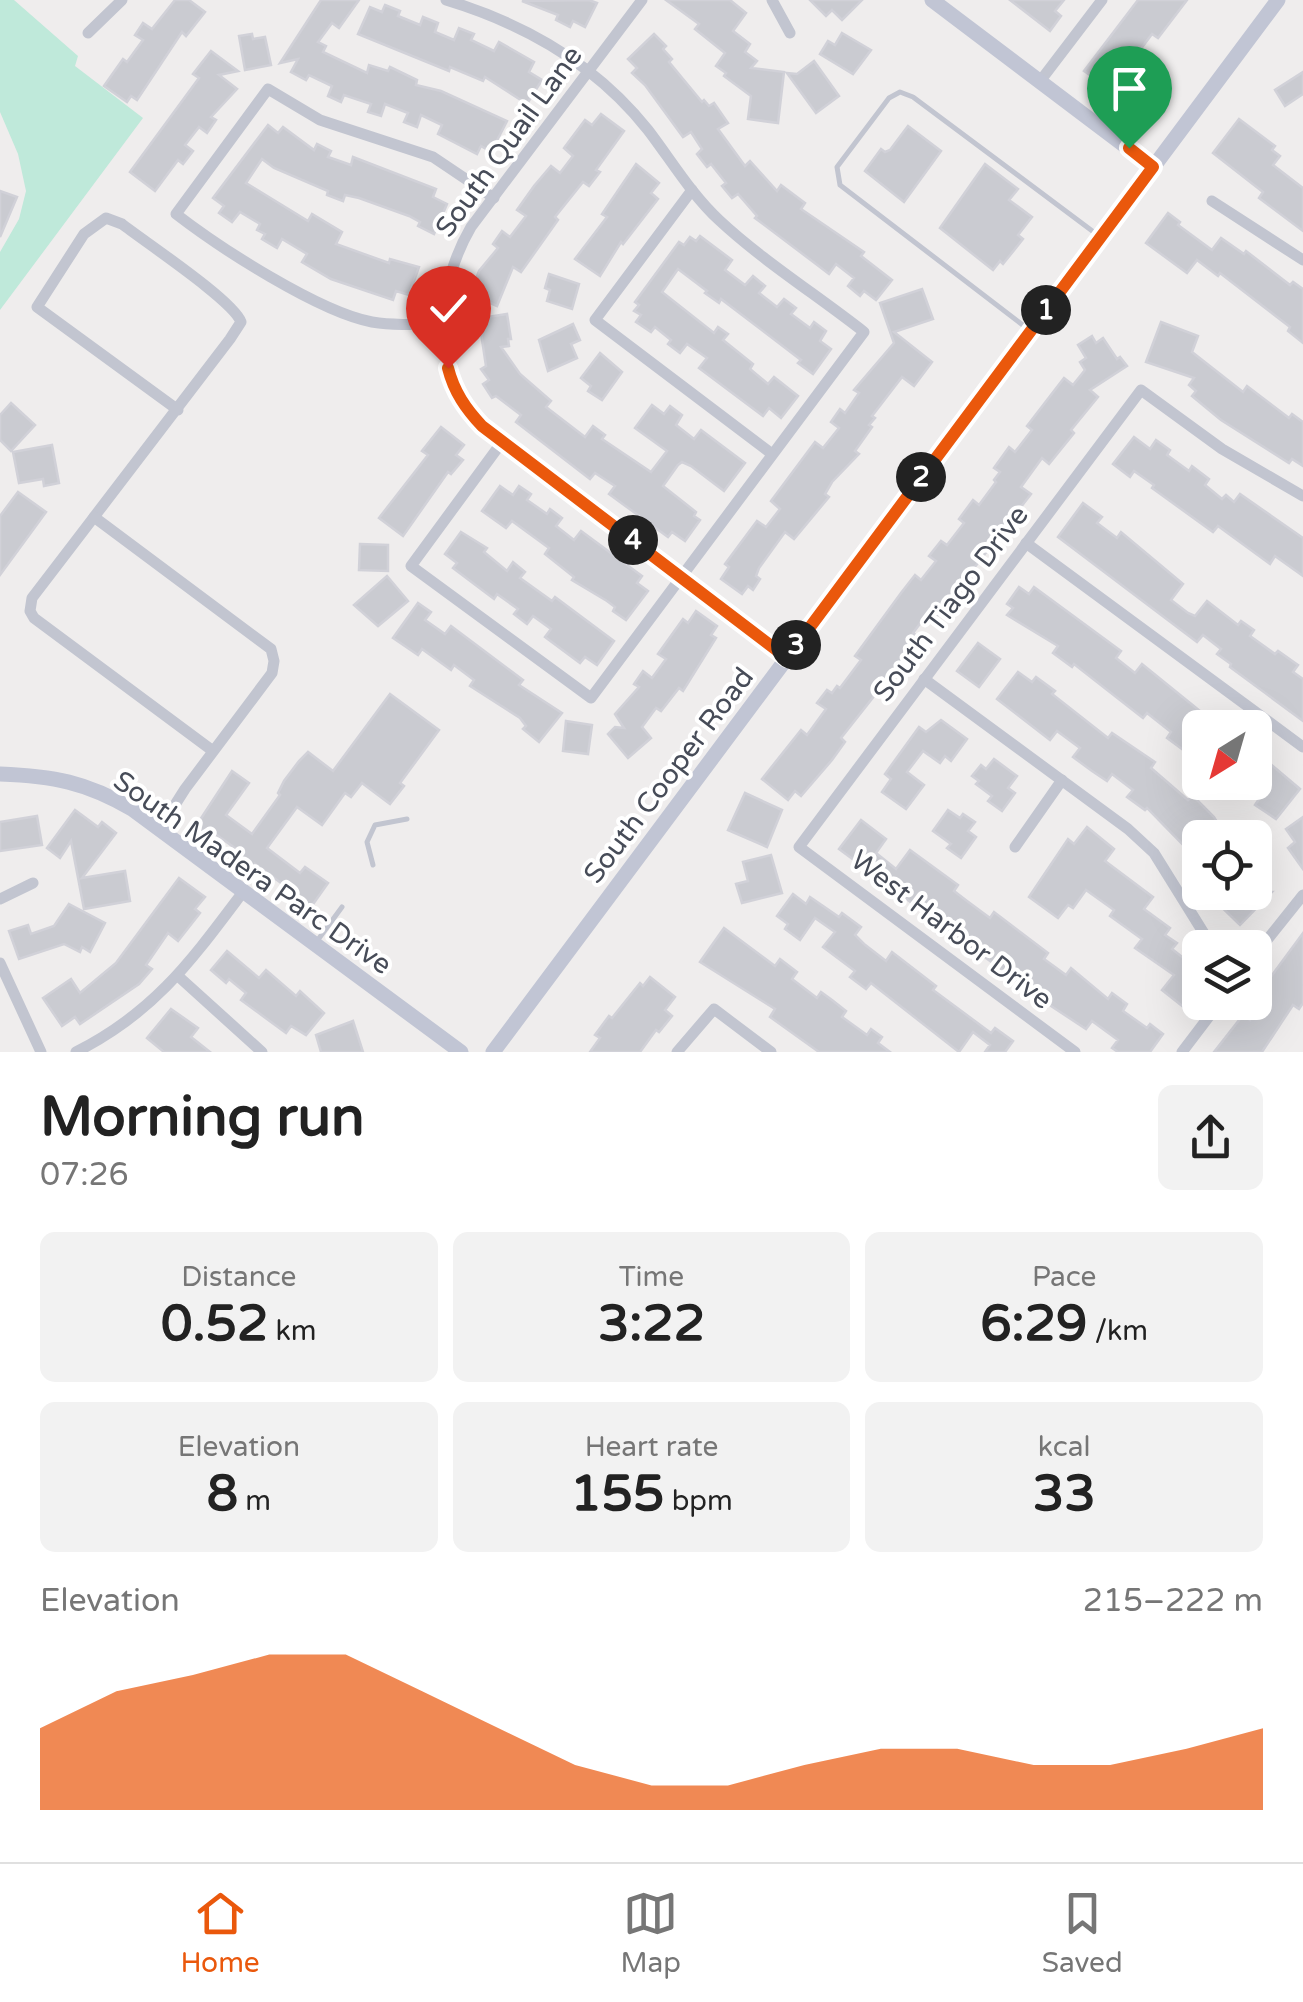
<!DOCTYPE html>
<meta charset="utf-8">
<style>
body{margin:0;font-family:"Varela Round",sans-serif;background:#f2f2f2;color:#222;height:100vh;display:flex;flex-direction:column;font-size:38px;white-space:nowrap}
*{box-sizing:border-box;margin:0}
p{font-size:32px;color:#767676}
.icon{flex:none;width:55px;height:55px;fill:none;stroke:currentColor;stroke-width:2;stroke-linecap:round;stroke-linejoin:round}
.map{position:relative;height:1052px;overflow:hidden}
.details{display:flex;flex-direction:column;background:#fff;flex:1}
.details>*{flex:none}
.needle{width:65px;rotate:217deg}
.controls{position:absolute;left:1182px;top:710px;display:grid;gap:20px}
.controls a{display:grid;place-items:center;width:90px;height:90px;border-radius:15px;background:#fff;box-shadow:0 10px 40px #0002;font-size:50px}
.pin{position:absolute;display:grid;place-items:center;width:85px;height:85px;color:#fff;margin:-102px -42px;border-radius:50% 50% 50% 0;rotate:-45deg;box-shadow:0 0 10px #0007}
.pin .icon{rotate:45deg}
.km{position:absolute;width:50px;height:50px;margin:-25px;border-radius:50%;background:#222;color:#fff;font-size:28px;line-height:50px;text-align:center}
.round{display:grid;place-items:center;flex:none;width:105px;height:105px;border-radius:15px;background:#f2f2f2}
.summary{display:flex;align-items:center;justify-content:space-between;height:170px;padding:0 40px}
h1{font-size:55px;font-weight:700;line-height:75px}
.metrics{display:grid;grid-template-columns:repeat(3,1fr);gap:15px;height:170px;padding:10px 40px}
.metrics div{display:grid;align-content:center;border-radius:15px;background:#f2f2f2;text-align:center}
.metrics b{font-size:50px;font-weight:700}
.metrics small{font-size:28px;font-weight:400}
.metrics p{font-size:28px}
.chart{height:280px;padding:20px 40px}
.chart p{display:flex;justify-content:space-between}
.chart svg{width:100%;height:180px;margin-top:10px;fill:#ea580c;opacity:.7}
.menu{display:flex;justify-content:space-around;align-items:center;height:140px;border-top:2px solid #e0e0e0;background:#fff;font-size:28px;color:#767676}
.menu a{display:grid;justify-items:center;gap:5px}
.menu .active{color:#ea580c}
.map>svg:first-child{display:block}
.green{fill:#bfe9da}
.building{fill:#cacbd1;stroke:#d1d1d8;stroke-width:2.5}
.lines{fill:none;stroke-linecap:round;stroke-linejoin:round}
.lane{stroke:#c2c5d0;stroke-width:5}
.street{stroke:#c2c5d0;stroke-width:11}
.secondary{stroke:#c1c5d4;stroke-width:15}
.route-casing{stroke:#fff;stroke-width:20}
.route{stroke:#ea580c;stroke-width:12}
.labels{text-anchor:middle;stroke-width:8;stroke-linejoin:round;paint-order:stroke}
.street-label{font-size:28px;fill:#474c58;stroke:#fff}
</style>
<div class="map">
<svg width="1303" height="1052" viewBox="0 0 1303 1052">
<rect width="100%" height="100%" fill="#efeded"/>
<path class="green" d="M0,0H14L78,56L75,66L143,118L0,310V252L19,219L26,191L18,154L0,112Z"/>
<g class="building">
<path d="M175,0H189L205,12L186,36L182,32L137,100L131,96L127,102L104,86L123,59L127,62L143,40L135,35L143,23L152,29Z"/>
<path d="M321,0H359L339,28L332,23L318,42L326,46L323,52L367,73L369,65L388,71L390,67L417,80L416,85L441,91L507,121L491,152L481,146L477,154L438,134L442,125L421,115L417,127L404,122L408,113L385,104L381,116L368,112L371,104L344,95L341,102L328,96L332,86L309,75L306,80L291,72L298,59L280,63Z"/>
<path d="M589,0L597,3L585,27L573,21L570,27L556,20L558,15L522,1Z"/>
<path d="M666,0H730L746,13L733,31L750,44L745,52L757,61L751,68L784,72L778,123L748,119L751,96L724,76L726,73L716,66L725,53L695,29L699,24Z"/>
<path d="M810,0H862L842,20L832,10L826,16Z"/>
<path d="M1010,0H1064L1055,11L1061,16L1050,31Z"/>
<path d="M1138,0H1187L1158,38L1152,34L1105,97L1092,87L1097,80L1084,71Z"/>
<path d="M385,5L400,11L398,16L420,25L423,17L438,23L435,32L454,40L459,28L474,34L471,40L494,51L499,42L534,62L529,72L542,80L527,104L485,77L483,81L450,67L449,71L358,34L370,7L382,12Z"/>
<path d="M842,33L871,50L853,74L820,54L828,41L835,45Z"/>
<path d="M252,34L253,39L265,37L271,65L245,70L239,36Z"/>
<path d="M654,34L666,46L663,49L672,59L669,62L702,102L704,100L709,106L714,103L728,123L718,129L745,166L750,161L777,191L781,185L805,203L801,209L864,252L861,256L892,280L876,300L864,291L860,296L848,286L854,278L836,264L829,274L816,264L755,218L757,216L738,194L732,198L722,186L726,183L711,164L707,167L697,154L702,149L691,132L683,137L645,85L632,73L637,68L628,59Z"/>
<path d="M211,51L238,71L219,75L237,89L211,117L216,120L207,133L199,127L185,145L193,151L183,164L178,160L155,191L130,172L199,78L193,74Z"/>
<path d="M814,61L839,96L816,113L787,73L797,74Z"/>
<path d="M1303,72V94L1285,106L1275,90Z"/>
<path d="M601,114L624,131L596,170L600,172L589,186L583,182L555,217L558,220L521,272L513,267L497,306L470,294L479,271L498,248L493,244L502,231L510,237L526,216L517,210L534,186L551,166L560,173L573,156L564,148L585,120L592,125Z"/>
<path d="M1239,119L1275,146L1272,150L1280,156L1273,165L1303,188V231L1259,198L1263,192L1213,153Z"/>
<path d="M268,125L278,133L283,127L314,150L317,144L331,151L328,157L351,165L353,157L436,189L433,197L447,204L434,234L418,226L420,222L409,216L359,198L345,195L343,201L327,195L328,191L274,168L262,159L246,183L308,221L312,214L342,232L336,244L389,263L390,259L419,267L409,295L396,291L393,300L331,279L302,262L307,254L282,239L277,248L262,239L265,234L257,230L260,224L240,212L232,222L219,213L224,206L213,198Z"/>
<path d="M908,126L941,151L904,202L865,171L881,149L885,152L890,150Z"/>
<path d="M636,164L659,183L651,193L658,199L623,244L621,242L600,276L575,259L607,217L602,214Z"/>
<path d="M985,164L1018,189L1009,200L1032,217L1018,235L1023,239L1003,264L1000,261L993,270L940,228Z"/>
<path d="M0,191L17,197L0,237Z"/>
<path d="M1168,213L1180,222L1178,225L1212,250L1221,238L1244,254L1246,251L1290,285L1293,282L1303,289V343L1288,331L1290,327L1220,273L1218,276L1197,260L1187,273L1146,243Z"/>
<path d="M700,236L732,260L725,270L745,285L753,276L765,286L759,293L777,307L784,299L796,308L791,314L810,328L814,322L826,331L820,341L831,349L813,374L798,363L801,360L721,299L719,303L705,293L707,291L678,269L662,292L714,333L718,327L728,334L723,340L753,364L750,369L768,384L774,377L798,396L781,418L769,408L763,416L699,368L707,358L687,344L680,353L668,344L671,340L655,327L651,332L636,322L641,315L634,311L639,305L635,302L679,242L684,245L690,237L696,241Z"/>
<path d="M549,274L579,284L572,309L547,301L550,290L545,288Z"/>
<path d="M922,289L933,319L894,332L932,362L914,386L902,377L872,416L875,418L869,425L872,427L855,451L859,454L832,482L825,494L829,497L794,539L785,532L759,568L756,576L760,579L753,590L748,586L742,594L721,579L729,567L725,564L757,521L766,527L780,509L771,501L815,442L823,448L839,428L831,422L840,409L845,413L859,393L854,390L894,343L880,303Z"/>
<path d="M507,314L511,339H508L509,346L501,347L520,374L551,401L546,407L585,437L593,426L605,435L602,439L651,472L667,451L635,428L652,405L664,414L670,406L682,415L676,425L694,439L701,430L745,463L724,491L691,466L682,462L678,465L663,486L696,512L694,516L700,520L685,541L672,532L668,537L609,494L615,486L595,473L590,479L516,422L521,415L496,396L492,398L483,384L489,380L481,369L486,366L481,333L470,335L468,320Z"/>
<path d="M1161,322L1198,336L1192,352L1243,392L1247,386L1289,418L1292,414L1303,422V466L1292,459L1289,463L1221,420L1192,396L1196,391L1189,385L1194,378L1146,362Z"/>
<path d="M573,324L580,340L571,344L577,358L548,371L539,340Z"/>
<path d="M1092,336L1096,343L1103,338L1117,359L1120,357L1127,366L1090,390L1098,397L1071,430L1074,433L1049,464L1042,458L1021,487L1031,494L1024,503L935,619L928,613L913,633L920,638L841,738L845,742L832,760L801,796L795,791L788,800L762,779L801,730L807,735L826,709L817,703L827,690L832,693L837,686L840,688L861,660L855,656L901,593L915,575L921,580L936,561L929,556L941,541L947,545L964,523L959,519L973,500L979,505L996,482L994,480L1000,472L994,468L1009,447L1015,452L1032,430L1027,426L1064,378L1073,385L1085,370L1080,362L1086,358L1078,345Z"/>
<path d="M600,353L622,372L602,400L588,391L591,386L581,378Z"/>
<path d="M11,403L35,425L11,451L0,440V415Z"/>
<path d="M441,427L464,445L456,455L463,460L451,474L448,472L403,536L379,518L428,455L422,451Z"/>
<path d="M1134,437L1150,449L1156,440L1170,450L1167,455L1189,471L1192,466L1209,479L1205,485L1222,499L1226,495L1234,502L1240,494L1303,538V576L1275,556L1270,564L1218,526L1213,532L1152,488L1154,485L1134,471L1130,477L1113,464Z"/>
<path d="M52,445L59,483L44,486L43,479L19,483L13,452Z"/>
<path d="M500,486L513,495L519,486L531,494L527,500L547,514L550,509L562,518L556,526L574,540L581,531L642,576L637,583L648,591L626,620L613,611L615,607L607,601L572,580L574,577L545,554L549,548L512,521L506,528L482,511Z"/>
<path d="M18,492L46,512L0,575V516Z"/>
<path d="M1083,503L1102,517L1097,523L1117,538L1121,532L1183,584L1171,600L1188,613L1195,616L1207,601L1238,625L1241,621L1254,630L1250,636L1275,654L1278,651L1298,665L1293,672L1303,679V721L1230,667L1231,664L1217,654L1221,649L1203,635L1197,642L1058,537Z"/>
<path d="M461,532L487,548L484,552L507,571L513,562L525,572L520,578L552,601L555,597L614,641L597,665L585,657L580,663L545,637L551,629L533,616L527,624L514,614L518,609L497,594L494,599L453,568L457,563L445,554Z"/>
<path d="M360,544L388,545V571L359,570Z"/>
<path d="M387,576L408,601L378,626L354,605Z"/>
<path d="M1019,587L1029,594L1034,587L1121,651L1116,658L1135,673L1142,664L1211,720L1205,728H1200V734L1186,752L1167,738L1171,732L1147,713L1143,718L1074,664L1072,667L1053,653L1058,646L1007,615L1013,608L1007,604Z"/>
<path d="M418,603L431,612L425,620L445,634L451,626L523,680L519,685L562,713L539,742L523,729L526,726L520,718L470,686L474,680L454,665L451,670L422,649L418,655L393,638Z"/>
<path d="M696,611L717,626L711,635L716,638L683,691L679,688L661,711L656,708L642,727L651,738L628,758L608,734L615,727L624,728L615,714L639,687L634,684L643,671L652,678L666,659L658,654L683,619L688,623Z"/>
<path d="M978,643L1000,659L979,687L957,671Z"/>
<path d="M1018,672L1032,682L1036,677L1055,691L1052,694L1108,738L1112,733L1155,762L1151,768L1188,800L1193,796L1214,817L1227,838H1200V873L1184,850L1187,849L1147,808L1145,810L1127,797L1133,790L1112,774L1107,781L1092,771L1073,757L1080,748L1057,731L1050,740L997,699Z"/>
<path d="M390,694L439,730L400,783L404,786L390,804L362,783L351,797L345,793L322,825L297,807L267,848L300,873L305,867L328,883L311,907L286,891L288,888L255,864L254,867L236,854L239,851L214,833L212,837L196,826L232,771L249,783L226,815L252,834L280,795L278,793L284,781L299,761L308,752L333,771Z"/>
<path d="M941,720L967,739L951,761L945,756L940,763L923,751L907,772L924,785L906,809L882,792L891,779L885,774L919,727L926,732Z"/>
<path d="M566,721L592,725L588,754L563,751Z"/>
<path d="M1255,751L1300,789L1276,819L1255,805L1259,799L1239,782H1255Z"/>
<path d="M994,759L1017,776L1008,788L1015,793L1002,811L988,801L992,796L976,784L979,781L972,776L981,765L986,769Z"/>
<path d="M745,793L782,810L767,847L728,830Z"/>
<path d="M75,810L98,827L102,822L116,833L82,878L125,871L130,901L84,909L71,841L60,858L47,848Z"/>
<path d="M948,810L960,818L963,814L975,822L968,831L976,837L961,858L947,848L951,844L933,831Z"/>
<path d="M37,816L42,845L0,851V822Z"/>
<path d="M1303,817V869L1288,848L1295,842L1286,829Z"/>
<path d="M861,820L886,839L876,853L896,869L910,850L958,885L954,891L967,901L990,918L994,912L1048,953L1044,959L1066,975L1071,968L1108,999L1112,993L1127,1004L1123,1011L1147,1028L1150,1024L1163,1034L1150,1052H1118L1112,1048L1118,1040L1092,1021L1086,1029L1048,1004L839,849Z"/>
<path d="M1087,827L1114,849L1105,861L1153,897L1144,909L1170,928L1165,935L1177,943L1172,949L1200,971V992L1186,1009L1162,990L1174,975L1135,948L1142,939L1110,916L1114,910L1086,890L1073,908L1068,905L1058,918L1029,897L1068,839L1074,844Z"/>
<path d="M771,855L782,893L742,903L736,884L748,881L743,862Z"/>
<path d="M179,878L205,897L195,909L200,913L178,941L168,933L146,965L152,969L139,984L80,1024L75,1017L62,1026L43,998L71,979L80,993L116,963Z"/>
<path d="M1255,882L1266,892H1272L1240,925L1206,892H1255Z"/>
<path d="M793,894L806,904L810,897L839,917L842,913L861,927L855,935L864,944L886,961L892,952L936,986L933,990L991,1033L995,1028L1013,1041L1005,1052H985L990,1045L973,1032L959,1052L871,983L866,989L850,977L855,971L823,947L835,932L815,918L800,940L785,929L788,924L777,916Z"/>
<path d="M69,904L105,923L90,952L82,947L80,952L64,944L19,959L9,931L28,925L31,934L54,926Z"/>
<path d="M724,928L775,966L780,959L797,972L792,979L817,998L821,992L832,1000L846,1011L842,1017L867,1035L871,1029L882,1037L878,1043L890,1052H819L770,1017L775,1009L700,962Z"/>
<path d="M1303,933V1003L1299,1009L1293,1005L1262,1052H1214L1243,1015L1250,1020L1263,1002L1256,997Z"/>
<path d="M227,951L259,978L266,970L296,996L300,991L324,1013L306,1035L291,1026L286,1033L241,1000L246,993L229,979L226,983L211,970Z"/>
<path d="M650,977L675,997L665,1010L672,1016L659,1032L656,1030L640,1052H590L600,1038L595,1035L609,1016L612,1018L640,983L643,986Z"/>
<path d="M171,1009L198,1028L191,1037L210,1052H164L147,1038Z"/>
<path d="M353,1021L363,1052H321L316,1035Z"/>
</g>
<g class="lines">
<g class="lane">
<path d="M1028,329L840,185L837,167L889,98L900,92L913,97L1099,236"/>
<path d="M373,865L367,842L375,825L407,819"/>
<path d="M317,941L342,907"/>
</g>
<g class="street">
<path d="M446,0C525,24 596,64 648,130C671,160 691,194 719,220C763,261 817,295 864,332L591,698L411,566L502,442"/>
<path d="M772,0L790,33"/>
<path d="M88,33L122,0"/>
<path d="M1041,80L1102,0"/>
<path d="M692,190L595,320L772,454"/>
<path d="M494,198L433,157L320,120L268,89L176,214C220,248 319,312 372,322C395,326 419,324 442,323C443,364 455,396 482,426L787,658"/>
<path d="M1212,201L1303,260"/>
<path d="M442,323C446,287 453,258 471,227L642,0"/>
<path d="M94,517L230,339L241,322C234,301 145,242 122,224L106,218L84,234L37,307L178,410"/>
<path d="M1026,543L1303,747"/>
<path d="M924,679L1128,829L1154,853L1213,948"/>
<path d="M159,830L185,789L272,673L274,661L271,649L94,517L32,598L30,611L34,618L213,751"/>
<path d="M1015,847L1062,780"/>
<path d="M0,899L33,883"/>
<path d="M1255,955L1303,895"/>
<path d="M0,963L41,1052"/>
<path d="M178,976L262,1052"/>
<path d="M76,1052C155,1012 191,961 243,892"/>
<path d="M677,1052L714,1009L771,1052"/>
<path d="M1075,1052L799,847L1141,390L1222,449L1303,496"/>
<path d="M1182,1052L1220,1002"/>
</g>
<g class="secondary">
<path d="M932,0L1153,167"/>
<path d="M0,774C53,776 86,782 132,809L461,1052"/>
<path d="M493,1052L1278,0"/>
</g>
</g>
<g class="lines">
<g class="route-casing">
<path id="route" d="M448,368C454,392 466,409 482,426L787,658L1153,167L1129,148"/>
</g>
<use href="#route" class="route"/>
</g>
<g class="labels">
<g class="street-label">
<text transform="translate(508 141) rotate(-54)" y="10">South Quail Lane</text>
<text transform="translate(950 603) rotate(-53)" y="10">South Tiago Drive</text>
<text transform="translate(668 775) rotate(-53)" y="10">South Cooper Road</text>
<text transform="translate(253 872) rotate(35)" y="10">South Madera Parc Drive</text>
<text transform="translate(952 929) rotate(37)" y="10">West Harbor Drive</text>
</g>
</g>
</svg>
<div class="controls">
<a><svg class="needle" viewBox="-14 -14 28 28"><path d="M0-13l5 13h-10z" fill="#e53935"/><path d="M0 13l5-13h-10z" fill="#767676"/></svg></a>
<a><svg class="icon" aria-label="locate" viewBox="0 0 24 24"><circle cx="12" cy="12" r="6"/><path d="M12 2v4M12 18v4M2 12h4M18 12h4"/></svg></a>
<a><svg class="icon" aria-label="layers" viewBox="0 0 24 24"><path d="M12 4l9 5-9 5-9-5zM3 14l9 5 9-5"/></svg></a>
</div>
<div class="pin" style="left:1129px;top:148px;background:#1e9e55"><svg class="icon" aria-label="arrive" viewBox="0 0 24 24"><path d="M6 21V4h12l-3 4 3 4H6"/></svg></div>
<div class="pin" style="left:448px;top:368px;background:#d93025"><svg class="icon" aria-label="check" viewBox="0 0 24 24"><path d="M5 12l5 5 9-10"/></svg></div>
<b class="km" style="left:1046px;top:310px">1</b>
<b class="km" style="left:921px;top:477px">2</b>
<b class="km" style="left:796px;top:645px">3</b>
<b class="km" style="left:633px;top:540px">4</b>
</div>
<section class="details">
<div class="summary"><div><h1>Morning run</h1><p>07:26</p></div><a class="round"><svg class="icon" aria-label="share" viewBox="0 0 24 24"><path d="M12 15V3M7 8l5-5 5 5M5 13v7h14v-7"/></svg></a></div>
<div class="metrics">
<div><p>Distance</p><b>0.52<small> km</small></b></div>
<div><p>Time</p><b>3:22</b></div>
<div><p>Pace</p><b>6:29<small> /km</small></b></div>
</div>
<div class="metrics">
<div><p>Elevation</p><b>8<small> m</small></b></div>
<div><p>Heart rate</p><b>155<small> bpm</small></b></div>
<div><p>kcal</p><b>33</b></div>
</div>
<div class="chart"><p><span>Elevation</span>215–222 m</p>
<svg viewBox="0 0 160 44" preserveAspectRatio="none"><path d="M0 44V24L10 15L20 11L30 6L40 6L50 15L60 24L70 33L80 38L90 38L100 33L110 29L120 29L130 33L140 33L150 29L160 24V44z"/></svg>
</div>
</section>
<nav class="menu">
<a class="active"><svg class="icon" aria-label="home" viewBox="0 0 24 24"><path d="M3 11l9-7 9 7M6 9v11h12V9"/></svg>Home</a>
<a><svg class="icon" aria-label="map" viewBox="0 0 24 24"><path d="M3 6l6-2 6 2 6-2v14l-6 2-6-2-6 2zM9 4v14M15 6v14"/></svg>Map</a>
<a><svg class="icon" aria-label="saved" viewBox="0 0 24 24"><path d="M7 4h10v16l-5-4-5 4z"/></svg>Saved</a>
</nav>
